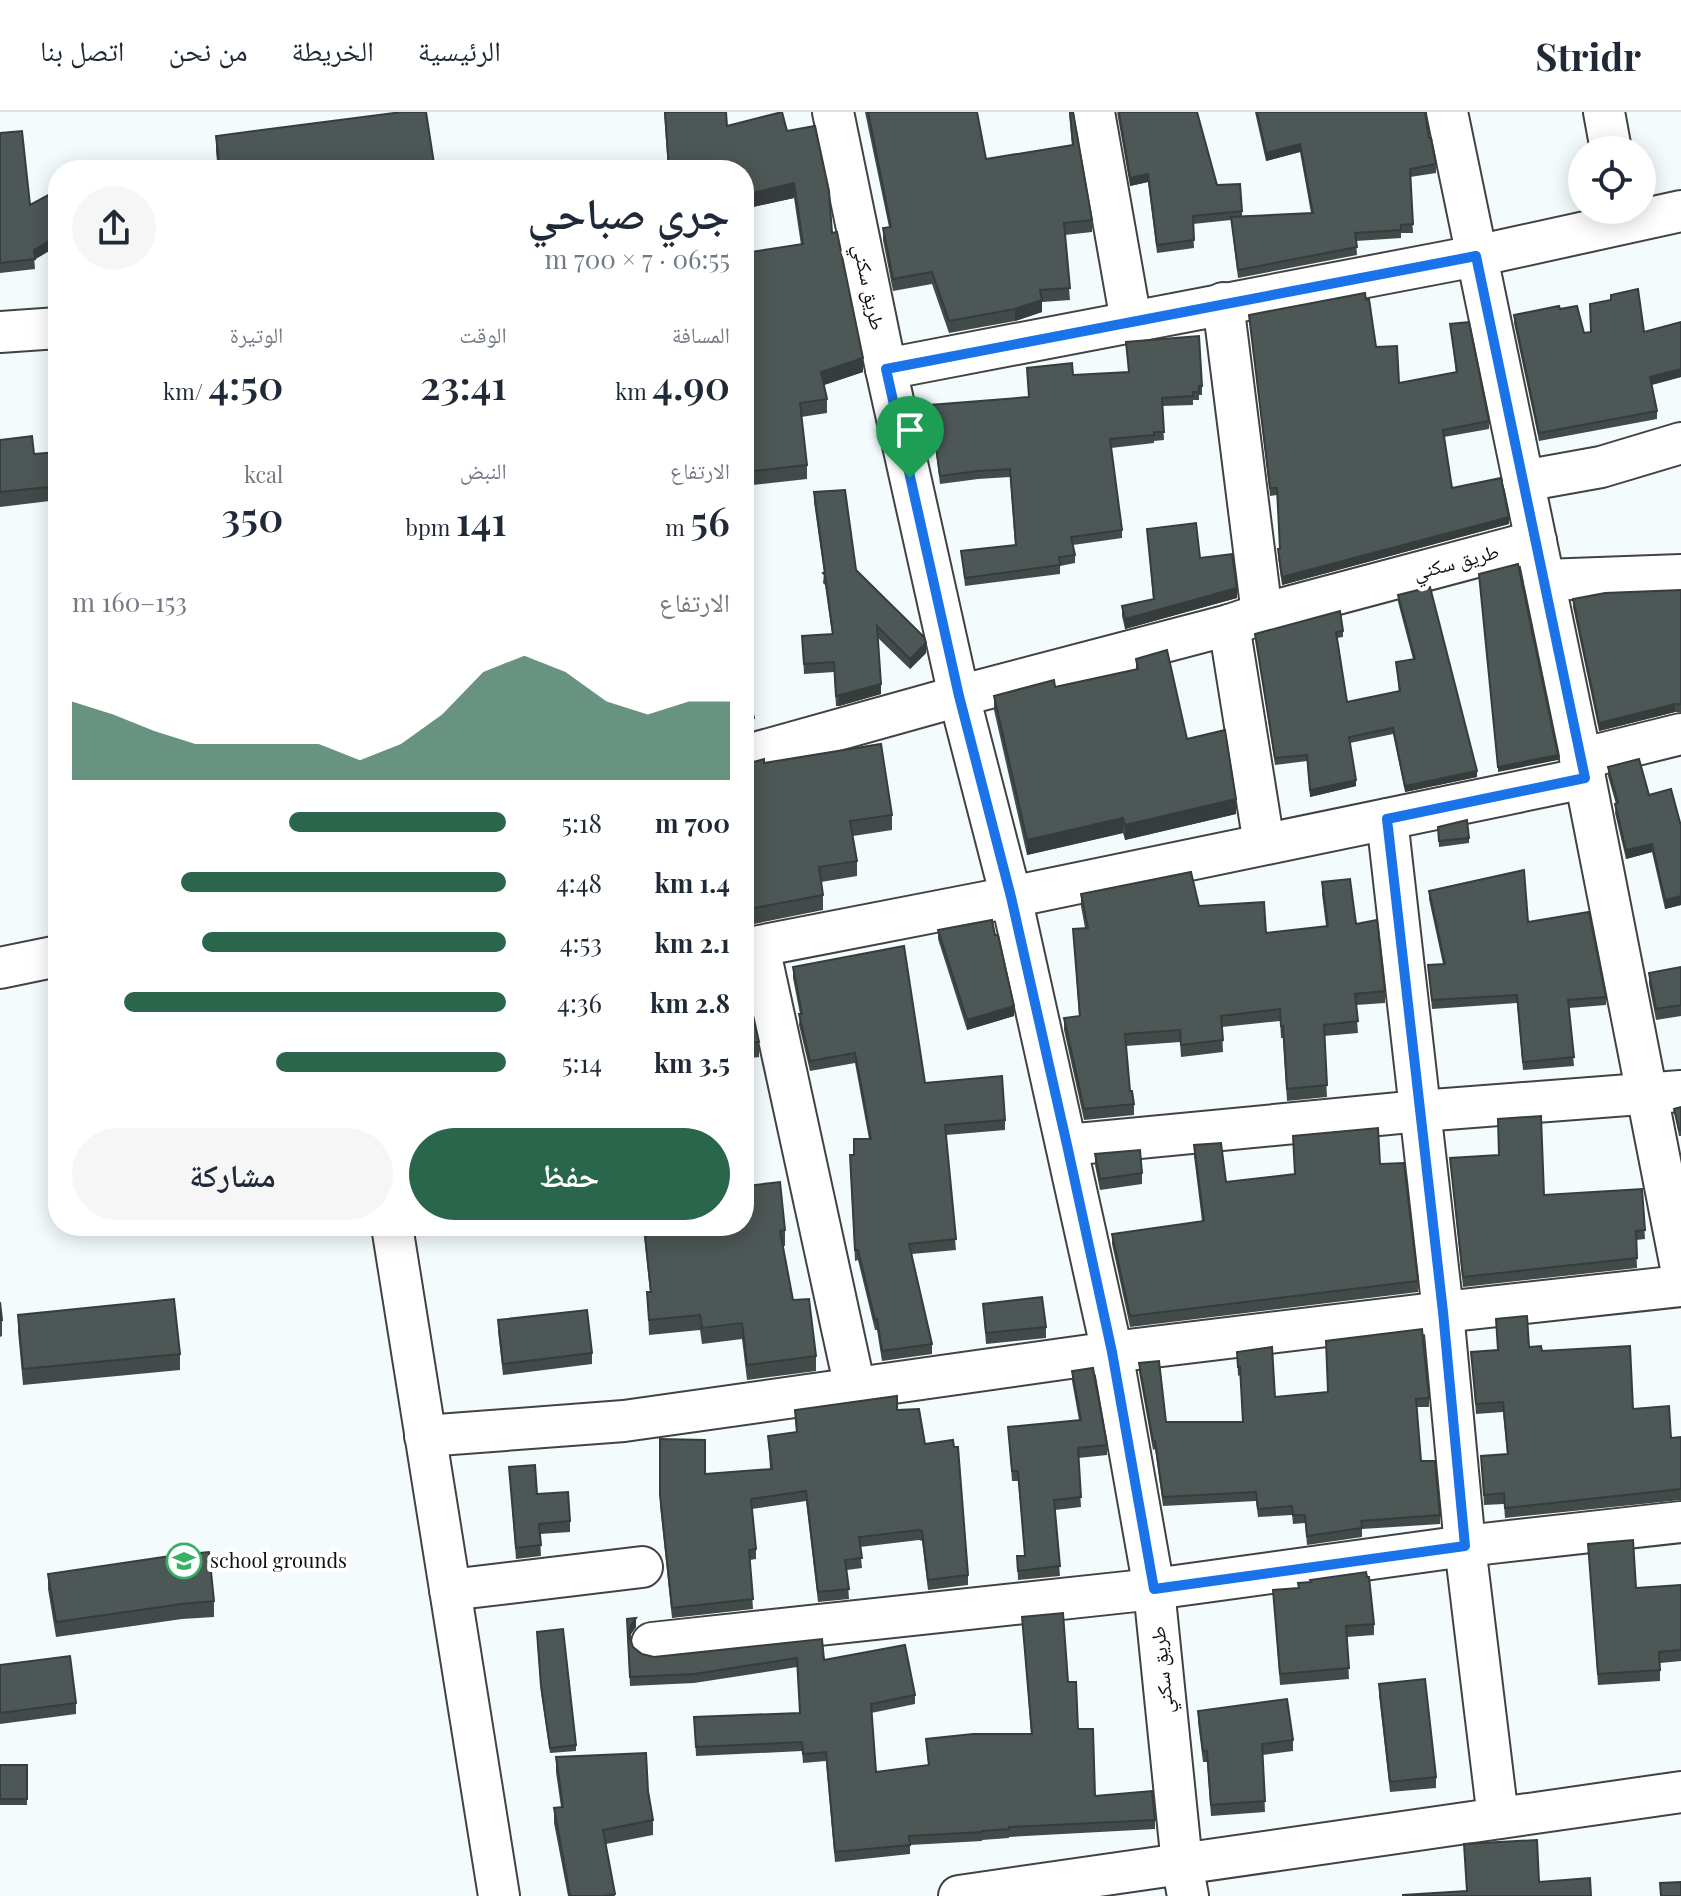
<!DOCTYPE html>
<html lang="ar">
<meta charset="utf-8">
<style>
body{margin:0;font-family:"Playfair Display","Noto Naskh Arabic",serif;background:#f6f6f7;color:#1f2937;direction:rtl;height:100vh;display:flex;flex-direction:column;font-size:30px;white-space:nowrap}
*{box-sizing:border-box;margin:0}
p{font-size:26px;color:#747a83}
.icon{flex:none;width:44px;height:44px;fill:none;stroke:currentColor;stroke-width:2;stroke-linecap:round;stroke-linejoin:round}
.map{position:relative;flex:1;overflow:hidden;direction:ltr}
.drawer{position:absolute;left:48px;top:48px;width:706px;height:1076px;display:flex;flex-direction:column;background:#fff;border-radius:32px;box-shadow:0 4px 20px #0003;direction:rtl}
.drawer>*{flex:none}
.controls{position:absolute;left:1568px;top:24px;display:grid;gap:16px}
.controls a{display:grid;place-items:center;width:88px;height:88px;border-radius:50%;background:#fff;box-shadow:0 4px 20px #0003;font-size:40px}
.pin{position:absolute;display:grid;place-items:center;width:68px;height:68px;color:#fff;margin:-82px -34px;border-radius:50% 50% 50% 0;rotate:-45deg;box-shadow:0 0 8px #0007}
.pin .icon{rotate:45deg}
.round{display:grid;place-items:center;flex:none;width:84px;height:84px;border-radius:42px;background:#f6f6f7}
.summary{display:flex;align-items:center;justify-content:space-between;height:136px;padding:0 24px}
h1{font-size:44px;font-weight:600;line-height:60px}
.stats{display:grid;grid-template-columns:repeat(3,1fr);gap:12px;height:136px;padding:8px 24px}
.stats div{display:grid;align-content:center}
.stats b{font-size:40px;font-weight:600}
.stats small{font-size:22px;font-weight:400}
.stats p{font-size:22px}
.chart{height:224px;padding:16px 24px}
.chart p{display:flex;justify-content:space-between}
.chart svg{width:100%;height:144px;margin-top:8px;fill:#29664b;opacity:.7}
.button{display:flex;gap:16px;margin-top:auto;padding:16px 24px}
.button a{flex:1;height:92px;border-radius:48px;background:#29664b;color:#fff;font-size:32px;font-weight:600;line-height:92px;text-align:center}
.button a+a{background:#f6f6f7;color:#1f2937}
ul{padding:0 24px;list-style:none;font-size:26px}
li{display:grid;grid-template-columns:128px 96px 1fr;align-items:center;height:60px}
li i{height:20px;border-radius:10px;background:#29664b}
header{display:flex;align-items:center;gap:48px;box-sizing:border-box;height:112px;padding:0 40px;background:#fff;border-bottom:2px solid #e0e1e3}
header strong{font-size:38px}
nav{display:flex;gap:44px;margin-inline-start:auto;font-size:28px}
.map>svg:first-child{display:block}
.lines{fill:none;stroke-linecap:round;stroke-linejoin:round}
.street-casing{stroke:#424242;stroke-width:44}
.street{stroke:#fff;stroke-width:40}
.wall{fill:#424b49}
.shaded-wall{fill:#363d3c}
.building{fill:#4d5755;stroke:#363d3c;stroke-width:2}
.route-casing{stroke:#fff;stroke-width:16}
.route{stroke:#1a73e8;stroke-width:10}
.labels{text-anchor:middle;stroke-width:8;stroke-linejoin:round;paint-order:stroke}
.street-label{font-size:20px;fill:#0f0f0f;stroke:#fff}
.poi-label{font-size:20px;fill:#0f0f0f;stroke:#fff;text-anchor:start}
</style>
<header>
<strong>Stridr</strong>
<nav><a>الرئيسية</a><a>الخريطة</a><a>من نحن</a><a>اتصل بنا</a></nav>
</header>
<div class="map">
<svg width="1681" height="1784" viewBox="0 0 1681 1784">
<rect width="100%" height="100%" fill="#f3fbfd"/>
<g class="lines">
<g class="street-casing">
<g id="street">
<path d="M833,0L886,257L959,584L1011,785L1112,1240L1154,1477L1182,1752L1188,1784"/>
<path d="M1094,0L1131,209"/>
<path d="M1447,0L1585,666L1681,1156"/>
<path d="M1604,0L1611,38"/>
<path d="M1223,191L1262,502"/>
<path d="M0,220L58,216"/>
<path d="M886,257L1476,144L1681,99"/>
<path d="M1523,369L1601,355L1681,331"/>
<path d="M1544,468L1681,463"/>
<path d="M1229,513L1264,732"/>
<path d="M744,644L959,584L1229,513L1262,502L1536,429"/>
<path d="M1580,647L1681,622"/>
<path d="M1387,707L1443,1200L1465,1434L1498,1706"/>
<path d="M759,835L855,1276"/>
<path d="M744,837L1011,785L1585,666"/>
<path d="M0,856L58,844"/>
<path d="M1067,1033L1420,999L1681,979"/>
<path d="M392,1114L499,1784"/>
<path d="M425,1324L624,1309L1112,1240L1443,1200L1681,1174"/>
<path d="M450,1478L642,1455"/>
<path d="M652,1531L1154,1477L1465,1434L1681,1410"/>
<path d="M959,1784L1681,1680"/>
</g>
</g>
<use href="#street" class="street"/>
</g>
<g class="wall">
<path d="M664,0H726L727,14L787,19L832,121L863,260L824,273L827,287V301L801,305L807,353V367L744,374V141L801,133L794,86L744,97V58L668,57Z"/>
<path d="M865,0H977L986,47L1072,33L1069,0H1073L1092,108V120L1065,123L1070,188L1042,190V200L1015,209L949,221L932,172L893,179L883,128V116L889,115Z"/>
<path d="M1117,0L1217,73L1242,99V104L1311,101L1300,40L1266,49L1255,0H1425L1429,26L1436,52V61L1410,65L1413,121H1401V126L1356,129L1357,143L1238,166L1231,108L1193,112L1194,136L1157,141L1148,70L1130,74Z"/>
<path d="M0,21L30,93L35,157L0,161Z"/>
<path d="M216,24L435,58H218L216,40Z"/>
<path d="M1560,197L1584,221L1644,220L1681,210V265L1652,273L1657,299V307L1539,329L1514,211V203Z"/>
<path d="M1249,203L1376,235L1399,271L1456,261L1450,212L1489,309V317L1444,325L1452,376L1509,412L1282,473L1278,445V437H1280L1277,383L1270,384Z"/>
<path d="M1073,263L1202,274V283H1199V288H1193V293L1162,294L1164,328L1154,329V331L1111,336L1122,418V426L1073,433L1075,443V451L1060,454V462L965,474L961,439L1015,433L1010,365L978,367L940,372L930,293L1028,285Z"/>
<path d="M0,328L34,342L58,340V388L0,395Z"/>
<path d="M814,380L856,458L926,541L910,557L877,525L881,582L839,594H836L834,560L804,562L802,524L832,522L825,473L823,471L824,461L814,390Z"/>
<path d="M1147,417L1237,486L1125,517L1122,504V494L1153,487Z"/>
<path d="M58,472V538L51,489V473Z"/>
<path d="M1681,478V600H1675L1599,619L1573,495V487Z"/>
<path d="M1398,483L1477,665L1405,680L1393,622L1350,631L1356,674L1310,685L1307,649L1275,653L1255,522L1343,519V525L1337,526L1347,590L1399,580L1396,550L1413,547L1398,490Z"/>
<path d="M1136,547L1236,702L1125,728L1123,721L1027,743L994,598V584L1055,575L1136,557Z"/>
<path d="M744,651H764L892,703V718L853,724L857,749V764L821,770L823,783V798L744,814Z"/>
<path d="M1608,655L1649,683L1681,714V793L1665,797L1652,740L1626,747L1615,701L1616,692L1608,664Z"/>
<path d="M1438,715L1469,726V731L1439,735Z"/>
<path d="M1322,770L1356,812L1385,879V891L1356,893L1358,921L1324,924L1327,985L1287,989L1283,926H1281L1280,909L1222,915L1223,940L1181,945L1180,930L1126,934L1130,979L1134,992V1003L1084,1008L1064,918V906L1079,904L1073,817L1085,816L1081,794V782L1199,794L1266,821L1326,814L1322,782Z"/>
<path d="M1429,779L1528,810L1606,885V893L1569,896L1574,954L1523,958L1517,891L1432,897L1428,853L1443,852L1429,787Z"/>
<path d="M938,818L995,823L1014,904L967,918L938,827Z"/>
<path d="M793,855L925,971L1005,1008V1018L946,1023L956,1138L912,1142L932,1232V1242L882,1249L877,1218H875L858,1148L855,1149L850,1053L854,1043L869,1027L855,951L810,959L799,913L800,902L793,866Z"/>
<path d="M1681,855V904L1656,908L1649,872V861Z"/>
<path d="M744,904L759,930V945L744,947Z"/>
<path d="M1681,995V1024H1679L1674,997Z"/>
<path d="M1194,1033L1226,1070L1380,1052L1418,1169V1180L1130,1215L1112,1132V1122L1202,1109L1194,1044Z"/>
<path d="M1095,1042L1142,1061V1072L1100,1078L1095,1053Z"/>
<path d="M1450,1046L1544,1083L1642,1077L1645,1127L1636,1128L1637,1156L1463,1175Z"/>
<path d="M746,1074L785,1118V1134H783L793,1188L816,1244V1259L747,1268L742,1227L702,1232L700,1218L649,1223L647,1180H650L643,1114H744Z"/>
<path d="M479,1114H531L479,1118Z"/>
<path d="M0,1190L2,1208V1224L0,1225Z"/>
<path d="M983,1192L1046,1215V1226L986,1232Z"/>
<path d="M18,1203L180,1242V1258L23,1273L18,1219Z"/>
<path d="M498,1208L592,1241V1252L503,1263L498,1219Z"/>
<path d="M1529,1235L1542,1239L1633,1297L1671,1326L1681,1325V1388L1505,1406L1504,1392L1484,1393L1481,1344L1507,1342L1503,1300L1476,1302L1471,1240Z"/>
<path d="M1237,1240L1275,1285L1429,1286V1295H1417L1421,1349L1440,1403V1412L1362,1417V1425L1307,1433L1305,1411L1293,1412L1292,1403L1258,1405L1256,1389L1163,1394L1155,1337L1153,1338L1139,1260V1251L1166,1310H1243L1240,1263L1238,1264Z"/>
<path d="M1072,1259L1107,1333V1343L1078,1346L1081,1395L1055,1398L1060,1464L1018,1468L1017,1444H1025L1018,1369H1012L1008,1315L1079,1308L1072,1269Z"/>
<path d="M795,1298H897L925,1332L968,1463V1473L928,1478L922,1429L919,1428L860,1435L862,1456L847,1458L849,1487L818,1490L806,1389L752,1397L756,1437V1447L750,1448L753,1497L672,1506L660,1393V1327L705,1362L770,1357L768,1324L796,1320Z"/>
<path d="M509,1355L537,1382L570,1409V1420L540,1422L541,1444L516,1447Z"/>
<path d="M1588,1432L1636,1476L1681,1473V1549L1660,1551V1569L1598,1573Z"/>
<path d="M48,1462L214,1489V1505L182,1507L56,1525L48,1477Z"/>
<path d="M1273,1478L1374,1512V1523L1347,1525L1349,1567L1280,1573Z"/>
<path d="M1022,1505L1068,1570L1078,1617L1095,1684L1155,1708V1717L1009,1725V1726L982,1728V1729L910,1733V1742L835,1750L826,1649L803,1651L802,1639L696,1644L694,1605L800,1601L797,1555L694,1571L630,1574L627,1516L636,1515L631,1522L630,1526L633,1535L642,1542L654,1545L822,1527L824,1548L915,1583V1592L871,1601L876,1660L928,1653L926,1627L1031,1622Z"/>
<path d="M537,1526L576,1633V1639L550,1641L541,1580Z"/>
<path d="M0,1553L76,1591V1602L0,1612Z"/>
<path d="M1379,1572L1436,1665V1676L1390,1680L1379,1583Z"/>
<path d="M1198,1599L1293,1628V1639L1263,1643L1265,1700L1211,1704L1207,1650H1203L1198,1610Z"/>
<path d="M556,1645L648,1679L653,1708V1723L606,1732L615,1784H568L554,1711V1696L561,1695L556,1660Z"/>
<rect x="0" y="1653" width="27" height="40"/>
</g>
<g class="shaded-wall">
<path d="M1300,32V40L1266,49V41Z"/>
<path d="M1148,62V70L1130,74V66Z"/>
<path d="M794,71V86L744,97V83Z"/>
<path d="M58,124V134L34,148V138Z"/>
<path d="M1042,188V200L1015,209V197Z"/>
<path d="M863,246V260L821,274V260Z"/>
<path d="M1681,257V265L1650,273V265Z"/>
<path d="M1509,405V412L1282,473V465Z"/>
<path d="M1237,476V486L1125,517V507Z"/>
<path d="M926,531V541L910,557V547Z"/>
<path d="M881,572V582L839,594V583Z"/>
<path d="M1675,592V600L1599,619V611Z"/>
<path d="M754,606V617L744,620V609Z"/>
<path d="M1558,643V648L1498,660V655Z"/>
<path d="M1477,659V665L1405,680V674Z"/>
<path d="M1356,668V674L1310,685V678Z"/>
<path d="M1236,687V702L1125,728V713Z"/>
<path d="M1123,706V721L1027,743V728Z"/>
<path d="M1652,732V740L1626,747V738Z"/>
<path d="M1681,784V793L1665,797V788Z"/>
<path d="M1014,894V904L967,918V908Z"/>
<path d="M636,1506V1515L631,1522L629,1533L631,1513Z"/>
</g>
<g class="building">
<path d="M402,0H426L435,58H261L260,56L247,58H220L216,24Z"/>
<path d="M665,0H726L727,14L782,0L787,19L815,14L829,79L832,121L837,120L863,246L821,260L827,287L800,291L807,353L744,360V141L803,132L794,71L744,83V58H658L669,57Z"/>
<path d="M868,0H977L986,47L1073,33L1070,0H1073L1092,108L1064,111L1070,176L1040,178L1042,188L1015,197L949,209L932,160L893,167L883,116L891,115Z"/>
<path d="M1119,0H1197L1217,73L1240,72L1242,99L1193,104L1194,128L1157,133L1148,62L1130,66Z"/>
<path d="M1257,0H1425L1429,26H1431L1436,52L1410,57L1413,112L1401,113V118L1355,121L1357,135L1238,158L1231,105L1313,101L1300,32L1266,41Z"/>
<path d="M22,19L30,93L58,78V124L34,138L35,147L0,151V21Z"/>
<path d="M1638,177L1644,220L1681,210V257L1650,265L1657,299L1539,321L1514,203L1559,194L1560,197L1577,194L1584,221L1591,220L1590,192L1611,188V183Z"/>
<path d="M1365,181L1366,188L1369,187L1376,235L1397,234L1399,271L1457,260L1450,212L1469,210L1489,309L1443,318L1452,376L1501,366L1509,405L1282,465L1278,437H1280L1277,376H1270L1249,203Z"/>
<path d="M1199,224L1202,274H1199V280H1193V284L1162,286L1164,320H1154V323L1110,327L1122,418L1071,425L1075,443L1059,445L1060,453L965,466L961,439L1016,433L1010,357L978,359L940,364L930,293L1029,285L1027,256L1072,251L1073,263L1129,260L1126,230Z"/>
<path d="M32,324L34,342L58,340V374L0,380V328Z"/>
<path d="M845,378L856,458L924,525L926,531L910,547L877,514L881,572L836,584L834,550L804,552L802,524L833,522L825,463L823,461L825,460L814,380Z"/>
<path d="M1196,411L1200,446L1232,442L1237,476L1125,507L1122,494L1154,487L1147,417Z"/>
<path d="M1518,452L1558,643L1498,655L1479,462Z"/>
<path d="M58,472V521L51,473Z"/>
<path d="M1430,475L1477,659L1405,674L1393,616L1349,625L1356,668L1310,678L1307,643L1275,646L1255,522L1340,499L1343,519L1336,520L1347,590L1400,579L1396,550L1415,547L1398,483Z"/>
<path d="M1681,478V592H1675L1599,611L1573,487L1605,481Z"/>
<path d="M1167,538L1187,627L1225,618L1236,687L1125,713L1123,706L1027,728L994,584L1054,568L1055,575L1138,557L1136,547Z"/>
<path d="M752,597L754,606L744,609V598Z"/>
<path d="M881,632L892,703L850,709L857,749L819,755L823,783L744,798V651H750L764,647V651Z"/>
<path d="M1639,647L1649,683L1671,677L1681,714V784L1665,788L1652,732L1626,738L1615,692L1618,691L1608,655Z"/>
<path d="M1467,708L1469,726L1439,729L1438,715Z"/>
<path d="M1524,758L1528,810L1589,800L1606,885L1568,888L1574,945L1523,950L1517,883L1432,888L1428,853L1445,852L1429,779Z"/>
<path d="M1191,760L1199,794L1264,790L1266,821L1328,814L1322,770L1350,767L1356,812L1377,808L1385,879L1355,882L1358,909L1324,913L1327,973L1287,977L1283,914H1281L1280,897L1221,904L1223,928L1181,933L1180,918L1125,922L1130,979H1132L1134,992L1084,997L1064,906L1080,904L1073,817L1088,816L1081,782Z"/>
<path d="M992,808L995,823H998L1014,894L967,908L938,818Z"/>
<path d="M904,834L925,971L1002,964L1005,1008L945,1013L956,1127L909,1132L932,1232L882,1239L877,1207L875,1208L858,1138H855L850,1043H854V1027H871L855,941L810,949L799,902H802L793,855Z"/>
<path d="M1681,855V893L1656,897L1649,861Z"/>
<path d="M753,903L759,930L744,932V904Z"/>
<path d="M1681,995V1018H1679L1674,997Z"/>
<path d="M1541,1004L1544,1083L1642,1077L1645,1118L1636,1119L1637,1146L1463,1165L1450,1046L1499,1043L1498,1007Z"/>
<path d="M1378,1016L1380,1052L1404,1051L1418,1169L1130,1204L1112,1122L1204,1109L1194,1033L1221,1031L1226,1070L1295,1062L1293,1024Z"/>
<path d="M1140,1038L1142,1061L1100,1067L1095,1042Z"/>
<path d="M744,1059L746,1074L780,1070L785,1118L780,1119L793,1188L809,1187L816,1244L747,1253L742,1211L702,1216L700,1203L649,1208L647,1180H651L644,1114H744Z"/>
<path d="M1042,1185L1046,1215L986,1221L983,1192Z"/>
<path d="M174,1187L180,1242L23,1257L18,1203Z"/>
<path d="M0,1190L2,1208H0Z"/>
<path d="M587,1198L592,1241L503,1252L498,1208Z"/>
<path d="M1527,1204L1529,1235L1541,1234L1542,1239L1630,1234L1633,1297L1669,1294L1671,1326L1681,1325V1377L1505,1396L1504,1381L1484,1383L1481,1344L1508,1342L1503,1290L1476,1292L1471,1240L1498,1238L1496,1207Z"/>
<path d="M1422,1217L1429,1286L1416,1287L1421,1349H1435L1440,1403L1361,1409L1362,1416L1307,1424L1305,1403H1293L1292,1394L1258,1397L1256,1380L1163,1385L1155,1329H1153L1139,1251L1159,1249L1166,1310H1243L1240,1255H1238L1237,1240L1272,1235L1275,1285L1328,1280L1326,1229Z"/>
<path d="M1093,1256L1107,1333L1078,1336L1081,1385L1054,1388L1060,1454L1018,1459L1017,1444H1025L1018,1359H1012L1008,1315L1081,1308L1072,1259Z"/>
<path d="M897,1284V1298L919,1297L925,1332L953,1328L954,1335H958L968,1463L928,1468L922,1419L919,1418L859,1425L862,1446L845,1448L849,1477L818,1480L806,1379L751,1387L756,1437L749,1438L753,1487L672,1496L660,1383V1327L705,1328V1362L772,1357L768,1324L797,1320L795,1298Z"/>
<path d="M535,1353L537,1382L568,1380L570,1409L539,1412L541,1433L516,1436L509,1355Z"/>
<path d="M1633,1428L1636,1476L1681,1473V1538L1659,1540L1660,1558L1598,1562L1588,1432Z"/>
<path d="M209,1440L214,1489L182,1492L56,1510L48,1462L177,1443Z"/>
<path d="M1366,1460L1367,1465H1369L1374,1512L1346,1514L1349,1556L1280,1562L1273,1478L1299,1476L1298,1471L1311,1470L1310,1468Z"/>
<path d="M1063,1501L1068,1570H1076L1078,1617H1093L1095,1684L1152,1679L1155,1708L1009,1715V1717L982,1719V1720L909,1724L910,1733L835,1740L826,1640L803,1642L802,1630L696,1635L694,1605L800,1601L797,1546L694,1562L630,1565L627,1507L636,1506L631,1513L629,1523L633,1535L642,1542L654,1545L822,1527L824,1548L905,1533L915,1583L871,1592L876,1660L929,1653L926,1627L973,1622H1032L1022,1505Z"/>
<path d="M563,1517L576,1633L550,1636L541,1574L537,1520Z"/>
<path d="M70,1544L76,1591L0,1601V1553Z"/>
<path d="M1425,1567L1436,1665L1390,1670L1379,1572Z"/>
<path d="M1287,1587L1293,1628L1262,1632L1265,1689L1211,1693L1207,1639H1203L1198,1599Z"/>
<path d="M646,1641L648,1679L653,1708L603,1718L615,1782L604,1784H570L554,1696L563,1695L556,1645Z"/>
<rect x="0" y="1653" width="27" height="34"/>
<path d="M1537,1728L1539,1770L1590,1766L1591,1784H1403V1783L1467,1779L1464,1732Z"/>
<path d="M1681,1770V1784H1661L1660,1771Z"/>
</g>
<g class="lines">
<g class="route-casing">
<path id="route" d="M1476,144L1585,666L1387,707L1443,1200L1465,1434L1154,1477L1112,1240L1067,1033L1011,785L959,584L886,257Z"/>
</g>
<use href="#route" class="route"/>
</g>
<defs>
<g id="school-ring" transform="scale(1.8)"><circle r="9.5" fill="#fff" stroke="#36b063" stroke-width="1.5"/><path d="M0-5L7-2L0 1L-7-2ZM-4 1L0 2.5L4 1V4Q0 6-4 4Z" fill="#36b063"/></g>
</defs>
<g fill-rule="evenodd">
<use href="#school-ring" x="184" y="1449"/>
</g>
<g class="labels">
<g class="street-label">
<text transform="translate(869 175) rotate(78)" y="7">طريق سكني</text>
<text transform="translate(1456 450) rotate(-15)" y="7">طريق سكني</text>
<text transform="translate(1162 1558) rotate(-96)" y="7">طريق سكني</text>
</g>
<g class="poi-label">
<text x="210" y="1456">school grounds</text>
</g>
</g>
</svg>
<div class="controls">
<a><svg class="icon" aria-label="locate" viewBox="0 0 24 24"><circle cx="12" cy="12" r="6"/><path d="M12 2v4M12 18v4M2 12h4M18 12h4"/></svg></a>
</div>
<div class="pin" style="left:910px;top:366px;background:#1e9e55"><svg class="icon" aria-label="arrive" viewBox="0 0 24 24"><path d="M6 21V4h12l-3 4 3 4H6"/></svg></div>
<section class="drawer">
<div class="summary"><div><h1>جري صباحي</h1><p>06:55 · 7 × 700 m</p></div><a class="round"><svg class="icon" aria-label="share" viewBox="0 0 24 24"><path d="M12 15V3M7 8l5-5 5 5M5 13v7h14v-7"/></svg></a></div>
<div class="stats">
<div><p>المسافة</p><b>4.90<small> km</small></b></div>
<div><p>الوقت</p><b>23:41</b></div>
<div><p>الوتيرة</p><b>4:50<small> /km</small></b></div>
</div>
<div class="stats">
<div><p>الارتفاع</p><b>56<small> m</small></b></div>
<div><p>النبض</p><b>141<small> bpm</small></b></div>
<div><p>kcal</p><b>350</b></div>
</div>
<div class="chart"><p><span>الارتفاع</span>153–160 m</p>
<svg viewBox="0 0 160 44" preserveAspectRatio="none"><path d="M0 44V20L10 24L20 29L30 33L40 33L50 33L60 33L70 38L80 33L90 24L100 11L110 6L120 11L130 20L140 24L150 20L160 20V44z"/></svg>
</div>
<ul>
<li><b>700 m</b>5:18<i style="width:50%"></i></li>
<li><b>1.4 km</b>4:48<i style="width:75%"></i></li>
<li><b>2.1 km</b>4:53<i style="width:70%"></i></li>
<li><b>2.8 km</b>4:36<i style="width:88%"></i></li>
<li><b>3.5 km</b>5:14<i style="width:53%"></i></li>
</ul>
<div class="button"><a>حفظ</a><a>مشاركة</a></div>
</section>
</div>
